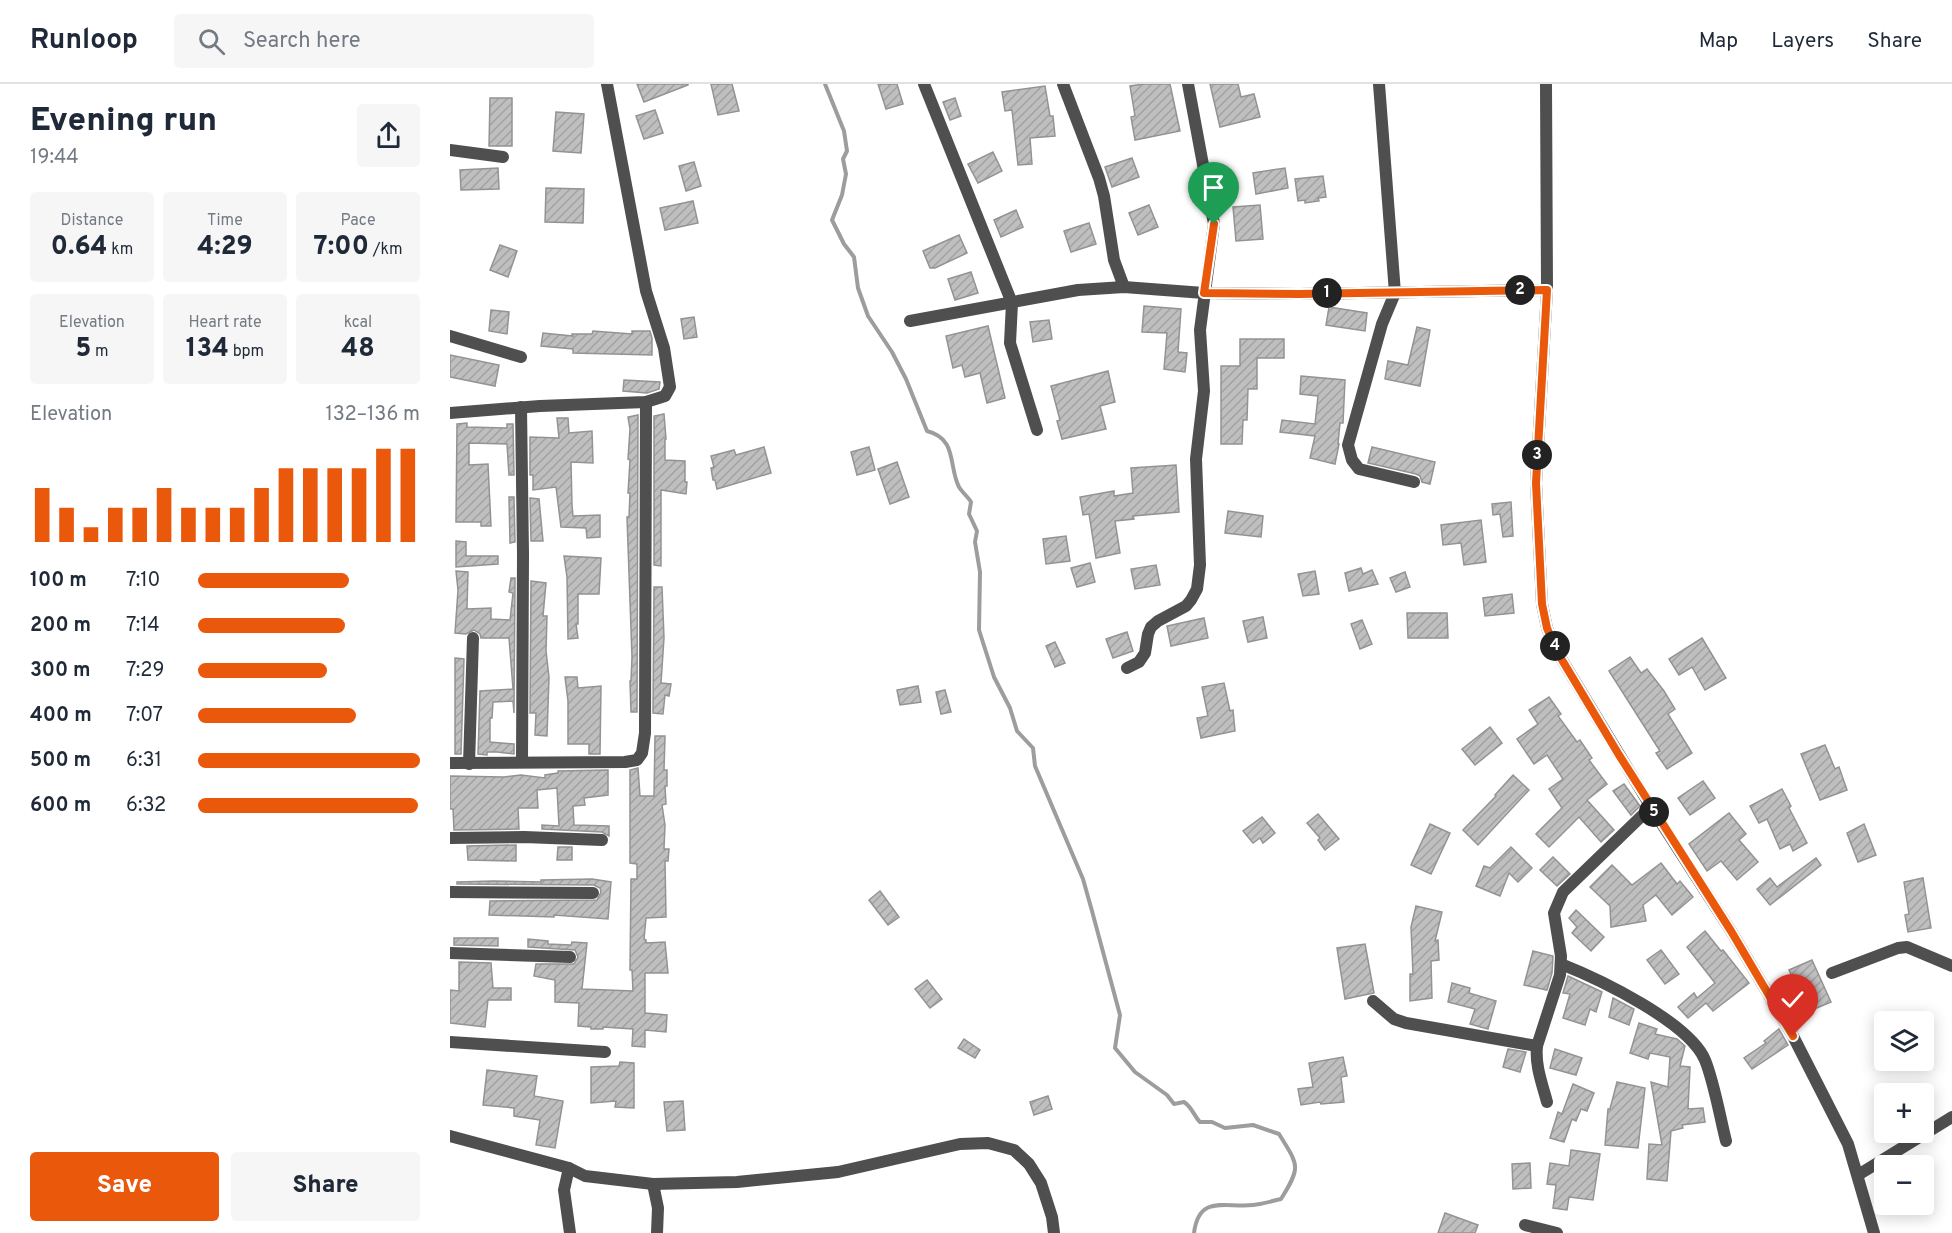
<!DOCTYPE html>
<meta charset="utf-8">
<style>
body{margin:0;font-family:Overpass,sans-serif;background:#f6f6f7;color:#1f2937;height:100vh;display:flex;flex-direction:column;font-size:22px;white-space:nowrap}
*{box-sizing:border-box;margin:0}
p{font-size:20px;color:#747a83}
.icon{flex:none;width:33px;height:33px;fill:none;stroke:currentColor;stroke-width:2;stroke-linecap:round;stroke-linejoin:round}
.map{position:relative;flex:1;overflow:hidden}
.drawer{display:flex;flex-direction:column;background:#fff;width:450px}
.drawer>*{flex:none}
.controls{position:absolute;left:1424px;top:927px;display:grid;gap:12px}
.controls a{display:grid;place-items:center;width:60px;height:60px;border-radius:6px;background:#fff;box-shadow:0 3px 15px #0003;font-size:30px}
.pin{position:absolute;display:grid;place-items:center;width:51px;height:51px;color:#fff;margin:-62px -26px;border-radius:50% 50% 50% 0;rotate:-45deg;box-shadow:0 0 6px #0007}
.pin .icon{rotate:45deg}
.km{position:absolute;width:30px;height:30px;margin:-15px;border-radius:50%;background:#222;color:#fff;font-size:16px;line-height:30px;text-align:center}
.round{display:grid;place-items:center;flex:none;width:63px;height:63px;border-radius:6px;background:#f6f6f7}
.head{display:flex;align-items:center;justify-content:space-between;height:102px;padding:0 30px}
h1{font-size:33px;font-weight:800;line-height:45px}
.metrics{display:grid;grid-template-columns:repeat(3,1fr);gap:9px;height:102px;padding:6px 30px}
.metrics div{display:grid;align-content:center;border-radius:6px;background:#f6f6f7;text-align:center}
.metrics b{font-size:26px;font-weight:800}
.metrics small{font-size:16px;font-weight:400}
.metrics p{font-size:16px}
.chart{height:168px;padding:12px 30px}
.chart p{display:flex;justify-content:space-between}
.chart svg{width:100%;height:108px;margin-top:6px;stroke:#ea580c;stroke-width:6}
.cta{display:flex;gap:12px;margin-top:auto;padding:12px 30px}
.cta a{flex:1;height:69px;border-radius:6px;background:#ea580c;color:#fff;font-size:24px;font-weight:800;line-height:69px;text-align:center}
.cta a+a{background:#f6f6f7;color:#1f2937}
ul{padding:0 30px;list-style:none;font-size:20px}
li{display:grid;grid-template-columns:96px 72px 1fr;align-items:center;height:45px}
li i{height:15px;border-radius:8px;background:#ea580c}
header{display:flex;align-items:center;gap:36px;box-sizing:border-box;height:84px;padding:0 30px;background:#fff;border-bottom:2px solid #e0e1e3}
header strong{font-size:28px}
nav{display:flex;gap:33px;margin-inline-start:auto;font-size:21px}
.search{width:420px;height:54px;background:#f6f6f7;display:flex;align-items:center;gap:15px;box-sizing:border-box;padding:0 21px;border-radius:6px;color:#747a83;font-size:22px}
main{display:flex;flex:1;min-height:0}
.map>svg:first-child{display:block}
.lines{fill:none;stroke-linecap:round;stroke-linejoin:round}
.stream{stroke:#9d9d9d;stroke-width:4}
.building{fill:url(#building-hatch);stroke:#939393;stroke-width:1.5}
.minor{stroke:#4f4f4f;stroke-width:12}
.tertiary{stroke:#4f4f4f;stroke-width:12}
.route-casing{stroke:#fff;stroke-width:12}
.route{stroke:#ea580c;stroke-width:8}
</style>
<header>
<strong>Runloop</strong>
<div class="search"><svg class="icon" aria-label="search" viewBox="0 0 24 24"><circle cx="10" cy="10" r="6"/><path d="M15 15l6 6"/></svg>Search here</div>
<nav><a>Map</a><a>Layers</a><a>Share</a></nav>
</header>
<main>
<section class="drawer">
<div class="head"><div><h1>Evening run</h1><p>19:44</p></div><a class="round"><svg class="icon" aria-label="share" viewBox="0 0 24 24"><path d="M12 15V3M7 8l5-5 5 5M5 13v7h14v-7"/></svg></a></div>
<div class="metrics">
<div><p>Distance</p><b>0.64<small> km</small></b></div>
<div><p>Time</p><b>4:29</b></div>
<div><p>Pace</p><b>7:00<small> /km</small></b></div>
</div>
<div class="metrics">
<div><p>Elevation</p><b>5<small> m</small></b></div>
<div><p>Heart rate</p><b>134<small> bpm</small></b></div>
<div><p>kcal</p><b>48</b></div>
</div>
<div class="chart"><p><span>Elevation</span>132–136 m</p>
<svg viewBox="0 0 160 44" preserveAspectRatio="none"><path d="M5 44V22M15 44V30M25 44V38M35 44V30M45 44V30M55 44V22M65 44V30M75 44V30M85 44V30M95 44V22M105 44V14M115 44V14M125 44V14M135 44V14M145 44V6M155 44V6"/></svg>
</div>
<ul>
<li><b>100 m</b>7:10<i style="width:68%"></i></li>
<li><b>200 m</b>7:14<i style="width:66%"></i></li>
<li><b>300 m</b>7:29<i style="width:58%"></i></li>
<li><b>400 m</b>7:07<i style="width:71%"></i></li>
<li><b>500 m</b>6:31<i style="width:100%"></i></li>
<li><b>600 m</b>6:32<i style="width:99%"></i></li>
</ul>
<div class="cta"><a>Save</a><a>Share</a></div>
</section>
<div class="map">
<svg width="1502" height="1149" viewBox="0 0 1502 1149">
<defs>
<pattern id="building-hatch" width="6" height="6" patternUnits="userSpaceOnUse" patternTransform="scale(1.5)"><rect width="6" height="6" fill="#bfbfbf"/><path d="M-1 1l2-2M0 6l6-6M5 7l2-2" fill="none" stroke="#a2a2a2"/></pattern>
</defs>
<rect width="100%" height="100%" fill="#fff"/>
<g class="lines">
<path class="stream" d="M375,0L394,47L397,67L393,75L396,90L392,111L382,136L394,160L404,173L408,204L418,232L442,268L456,295L477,347C508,355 498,382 509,403C512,408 518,413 521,418L519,430L527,447L525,458L530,488L529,546L544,593L560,624L567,647L583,664L585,682L633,795L642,827L670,931L665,964L685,988L717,1011L724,1020L734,1018C742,1023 744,1032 750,1038H762L775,1044L803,1041L829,1050C848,1081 852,1082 831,1115C822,1117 813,1120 803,1121C775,1124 749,1110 744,1149"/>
</g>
<g class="building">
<path d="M187,0H238V1L194,18Z"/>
<path d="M261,0H282L289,27L268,31Z"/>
<path d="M428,0H447L453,20L436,25Z"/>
<path d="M694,0H720L730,47L685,56L681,33L685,32L680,2Z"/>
<path d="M760,0H788L791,13L804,10L810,33L770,43Z"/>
<path d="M595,2L600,32H603L605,52L580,54L582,80L568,81L562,26L555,27L552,8Z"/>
<path d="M40,14H62V62H39Z"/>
<path d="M505,14L511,32L500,36L493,18Z"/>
<path d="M205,26L213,49L194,55L186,32Z"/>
<path d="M106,28L134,30L131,69L103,67Z"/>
<path d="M543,68L552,87L528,99L518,80Z"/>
<path d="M682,74L689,93L662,103L655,83Z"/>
<path d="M244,78L251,102L236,107L229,82Z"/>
<path d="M48,84L49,105L11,106L10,86Z"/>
<path d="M835,84L838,104L806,110L803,89Z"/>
<path d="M873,92L876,113L868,114L869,117L855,119V116L848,117L845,95Z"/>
<path d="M96,104L134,105L133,139L95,138Z"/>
<path d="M243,117L248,139L215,146L210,124Z"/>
<path d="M699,121L708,143L688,151L679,129Z"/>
<path d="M810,121L813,155L786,157L783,123Z"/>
<path d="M566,126L573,143L551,153L544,136Z"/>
<path d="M639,139L646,160L621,168L614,147Z"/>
<path d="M509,151L517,169L485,184H480L473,167Z"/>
<path d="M50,161L67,167L58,193L40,186Z"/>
<path d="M521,188L528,209L505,216L498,195Z"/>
<path d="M694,222L731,225L728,268L737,269L735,288L714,285L717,249L692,248Z"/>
<path d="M879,223L917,229L915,247L876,241Z"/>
<path d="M41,226L59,228L57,250L39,247Z"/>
<path d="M244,233L247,253L234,255L231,235Z"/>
<path d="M599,236L602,255L583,258L580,238Z"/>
<path d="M538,242L555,314L537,319L530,289L515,293L512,281L503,284L496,252Z"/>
<path d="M967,243L980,246L970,302L935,295L938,277L958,281Z"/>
<path d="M143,247L182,250V247H200L202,254V271L123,269V265L91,262L93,249L123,252L122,250H142Z"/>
<path d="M790,255H834V274H807V305H798L797,336H793L792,360H771V282H790Z"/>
<path d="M0,271L49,281L45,302L0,293Z"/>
<path d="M658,287L665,318L650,322L656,345L612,355L607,337L610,336L601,302Z"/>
<path d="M851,292L895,296L893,339H890L888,360H889L885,380L860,374L865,352L830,348L832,336L865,340L868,312L850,310Z"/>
<path d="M174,296L210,298L209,305L197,309L173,307Z"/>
<path d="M214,330L216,355H215V376L235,377V398H237L236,410L211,406V482L204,481V332Z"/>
<path d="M188,331L187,628H181L180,597H181L182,573L177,433H179L180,409H178L180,376L178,375L180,345L178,333Z"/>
<path d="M107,334H118L119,349L142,347L143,379L121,378L122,421L123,432L150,431V453L137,454L136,444L111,443L106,403L83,406V391H80V353L109,354Z"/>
<path d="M17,339V343L57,344V340H63L64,391H59L57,360L19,359V381L38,380L41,442H31V438H6L7,340Z"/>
<path d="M314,363L321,389L267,405L265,396H263L261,384L264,383L261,372L284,366L286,371Z"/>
<path d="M419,363L425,386L407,391L401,368Z"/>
<path d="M922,363L985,378L980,400L972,398L970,392L966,390L918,379Z"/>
<path d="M447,378L459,413L440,420L428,385Z"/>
<path d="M726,381L729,428L683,432L684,435L665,437L670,469L646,474L639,430L633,431L630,413L664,407V412L683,409L681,384Z"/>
<path d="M59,413H64L65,458L60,459Z"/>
<path d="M80,414L89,415L93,457H81Z"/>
<path d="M1061,418L1063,452L1053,453L1050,430L1043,431L1042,420Z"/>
<path d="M778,427L813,432L811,453L775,449Z"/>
<path d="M1031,436L1036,478L1014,481L1011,459L993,461L991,441Z"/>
<path d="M616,452L620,477L596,480L593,455Z"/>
<path d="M6,457L16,458V472H48V480L6,483Z"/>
<path d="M114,472L151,474L149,510H128V540H126L128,554L118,555L117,493Z"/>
<path d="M640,479L645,498L627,503L621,484Z"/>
<path d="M706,481L710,501L685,505L681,485Z"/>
<path d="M911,484L913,490L922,486L928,500L899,507L895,489Z"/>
<path d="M6,487L18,488L17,525L41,524V535L60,536L63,509L59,508L61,494H65L64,629L63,617L43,618L42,634H40V658L64,660V670L47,668H37V671L28,670L30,607L63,605L59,554H31L30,550L24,546L16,550L5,549L8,506Z"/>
<path d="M865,487L869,510L853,512L848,490Z"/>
<path d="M955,488L960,503L946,508L940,494Z"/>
<path d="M81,497L96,499L93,532H97L96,567L99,593L97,652L85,651L86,629H80Z"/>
<path d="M204,503H212L214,554L211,599L221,600L219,612L215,611L213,630L203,629Z"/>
<path d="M1062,510L1064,529L1035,532L1033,514Z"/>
<path d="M957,529H997L998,554H958Z"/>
<path d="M813,533L817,554L798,558L793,537Z"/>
<path d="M754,534L758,554L721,562L717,542Z"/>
<path d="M912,536L922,560L910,565L901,540Z"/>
<path d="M677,548L683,567L663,574L656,555Z"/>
<path d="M1252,554L1276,594L1255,606L1242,583L1229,591L1219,575Z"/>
<path d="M605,558L615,579L605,583L596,562Z"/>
<path d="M1180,573L1191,589L1197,585L1214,607L1225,625L1218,630L1242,669L1217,685L1206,669L1210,667L1159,587Z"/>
<path d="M5,574L14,575L11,670H5Z"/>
<path d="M115,593H127L128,604L151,602L150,670H139V660H118V617Z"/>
<path d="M774,599L780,627L783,626L785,647L751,654L747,634L758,632L752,603Z"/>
<path d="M468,602L471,618L450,621L447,606Z"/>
<path d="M495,606L501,628L491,630L486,608Z"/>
<path d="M1099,613L1111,630L1108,632L1127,658L1130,656L1142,674L1139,676L1157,700L1137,716L1164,746L1151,758L1129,733L1099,763L1086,750L1112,724L1099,705L1113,695L1097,671L1084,680L1067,655L1088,640L1079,626Z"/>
<path d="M1040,643L1052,659L1025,681L1012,665Z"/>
<path d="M205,652H215L214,686H217V702H215L216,720L212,721L215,741L214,765H219L218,777H215L216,833L196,834L194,855L196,856V859L215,858L218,889H195V929L217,931L216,948L195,946V963L182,962L183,945L153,943V945H141V943L128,942L129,919L105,918V896L84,892L86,880H124L128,873L125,866L78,863V855L98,857V860L121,861L122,858L137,859L132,905L183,907L182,886H180L181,795H187V780L180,779V686L188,684L190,712H204Z"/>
<path d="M1375,661L1385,685L1389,683L1397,706L1370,716L1351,670Z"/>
<path d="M158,686V711L134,714L135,721L123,722L124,741L159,742V752L152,748L92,745V741L109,742L107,704L87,706L88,724H68L69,745L4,746L3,725H0V692L54,693L71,691L95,694V691L108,689V687Z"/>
<path d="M1063,691L1079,706L1028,761L1013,746L1046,712L1045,711Z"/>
<path d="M1253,697L1265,714L1240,731L1228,714Z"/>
<path d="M1174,700L1190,722L1181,731L1163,707Z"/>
<path d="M1332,705L1341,722L1339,724L1357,759L1343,767L1340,760L1330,765L1317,735L1309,739L1300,722Z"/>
<path d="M1279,729L1296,750L1289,756L1308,778L1287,796L1271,777L1257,787L1239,760Z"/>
<path d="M868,730L889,755L875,766L868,756L870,754L857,739Z"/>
<path d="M812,733L825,749L813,759L810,754L803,759L793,747Z"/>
<path d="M980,740L1000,749L981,790L961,781Z"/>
<path d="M1414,740L1426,771L1408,778L1397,749Z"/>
<path d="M66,761V777L18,776L17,762Z"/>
<path d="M108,763H122V776H107Z"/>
<path d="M1061,763L1082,784L1068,798L1059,789L1050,812L1026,802L1034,782L1040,784Z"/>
<path d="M1103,773L1120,790L1107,802L1090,786Z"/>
<path d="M1366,774L1371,781L1320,821L1307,805L1320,794L1327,803Z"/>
<path d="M1211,779L1227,800L1230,797L1243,813L1222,831L1206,811L1193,821L1196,837L1161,843L1160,822L1140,803L1162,781L1182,801Z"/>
<path d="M1473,794L1481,844L1458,848L1455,831L1459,830L1454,798Z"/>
<path d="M142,795L161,798L158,835L104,831V833L39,831L40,817L147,816L151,808L150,804L144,801L7,800V798L43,797L91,798V796Z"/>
<path d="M430,807L449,833L438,841L419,816Z"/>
<path d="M966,822L992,828L985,857L988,856L989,876L981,877L982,914L960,917V890H963L961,843Z"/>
<path d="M1126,826L1154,853L1141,867L1122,849L1127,843L1119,834Z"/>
<path d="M1255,847L1271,867L1273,866L1299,899L1263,927L1256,919L1238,934L1228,923L1244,909L1247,914L1265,899L1237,863Z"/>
<path d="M4,854H48V862L4,861Z"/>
<path d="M915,860L924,909L895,915L887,864Z"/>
<path d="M1211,866L1229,890L1215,900L1197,876Z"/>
<path d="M1083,867L1103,872L1102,889L1097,906L1074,901Z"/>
<path d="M1362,876L1381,918L1357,928L1339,886Z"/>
<path d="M9,878L41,879L43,904H61V916H38L35,943L0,939V906L9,907Z"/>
<path d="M1118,892L1152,908L1146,928L1140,925L1135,941L1113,934L1120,910L1113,909Z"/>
<path d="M477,896L492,915L480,924L465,905Z"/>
<path d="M1002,899L1020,904L1019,909L1046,917L1038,945L1020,940L1025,925L998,918Z"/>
<path d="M1163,914L1184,925L1179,941L1159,933Z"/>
<path d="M1189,939L1207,945L1205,950L1227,955L1235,962L1230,982L1240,983L1238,1025L1253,1024L1255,1038L1232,1041L1233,1044L1221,1047L1217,1097L1197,1095L1199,1060L1212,1061L1201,998L1218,1003L1220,973L1200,969L1198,975L1180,969Z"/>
<path d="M1329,945L1338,961L1302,985L1294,974L1316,959L1314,957Z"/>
<path d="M514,955L530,966L525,974L508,964Z"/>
<path d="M1058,965L1076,968L1070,988L1053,983Z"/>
<path d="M1105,965L1132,974L1126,991L1100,984Z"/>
<path d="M893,973L897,992L891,993L894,1018L871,1020L870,1018L851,1021L848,1005L863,1003L859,979Z"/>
<path d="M170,978L184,979V1024L165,1023L166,1017L141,1019V983L169,982Z"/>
<path d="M37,986L87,992L84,1012L113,1017L105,1064L86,1061L90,1036L64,1032V1024L33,1021Z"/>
<path d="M1167,998L1195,1004L1188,1064L1155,1061L1158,1025H1160Z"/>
<path d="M1123,1000L1144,1009L1137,1027L1131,1025L1126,1037L1122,1035L1114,1058L1100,1054L1108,1028L1112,1030Z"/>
<path d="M598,1012L602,1025L584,1031L580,1018Z"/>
<path d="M233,1017L235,1046L217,1047L214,1018Z"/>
<path d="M1121,1066L1150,1070L1143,1116L1119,1113L1117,1126L1103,1124L1106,1101L1097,1100L1100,1079L1119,1082Z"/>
<path d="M1080,1079L1081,1104L1063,1105L1062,1080Z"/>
<path d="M995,1129L1028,1141L1025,1149H988Z"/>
</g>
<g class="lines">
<g class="minor">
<path d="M474,0L562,219L560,259L587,346"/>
<path d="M613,0L649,94L654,112L664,176L674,203"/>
<path d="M929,0L945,209L932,240L898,361L902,376L909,385L964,398"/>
<path d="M0,66L53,73"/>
<path d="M460,237L628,206L674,203L754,209L849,210L1097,206"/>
<path d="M0,252L71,273"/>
<path d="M71,323L73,470L72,678"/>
<path d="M0,329L90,322L196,318L215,312L220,303L214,264L196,207L157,0"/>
<path d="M677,584L689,578L695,569L698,550L701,543L708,537L736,522L741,516L747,505L750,481L746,375L754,307L750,246L764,140L738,0"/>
<path d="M0,679L175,678L187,676L192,669L195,649L196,318"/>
<path d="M19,680L23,554"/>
<path d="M0,754L74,753L152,756"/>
<path d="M0,808L143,809"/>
<path d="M0,869L120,873"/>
<path d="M1111,880C1149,895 1239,938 1255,976C1264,998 1270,1033 1276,1057"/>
<path d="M1382,889L1448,864L1457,863L1502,882"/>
<path d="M923,917L944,935L956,939L1087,962"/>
<path d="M0,958L155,968"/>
<path d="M1097,1018C1092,999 1085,982 1087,962L1110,891L1111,872L1104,829L1113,808L1201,723"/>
<path d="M0,1052L119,1084L135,1092L203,1100L287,1098L388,1088L510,1060L538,1059L564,1066L579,1080L591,1099L602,1133L604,1149"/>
<path d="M119,1084L114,1106L120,1149"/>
<path d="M1408,1091L1502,1033"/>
<path d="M203,1100L208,1124L207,1149"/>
<path d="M1075,1141L1107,1149"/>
</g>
<path class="tertiary" d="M1096,0L1097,206L1086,399L1092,520L1097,544L1106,566L1201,723L1281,847L1343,952L1398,1060L1424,1149"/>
</g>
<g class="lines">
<g class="route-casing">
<path id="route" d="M764,140L754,209L849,210L1097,206L1086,399L1092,520L1097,544L1106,566L1169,671L1281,847L1343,952"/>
</g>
<use href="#route" class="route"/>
</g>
</svg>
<div class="controls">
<a><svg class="icon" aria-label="layers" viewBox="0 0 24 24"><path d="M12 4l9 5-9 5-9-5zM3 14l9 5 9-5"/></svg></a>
<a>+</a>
<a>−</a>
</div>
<div class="pin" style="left:764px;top:140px;background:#1e9e55"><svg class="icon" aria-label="arrive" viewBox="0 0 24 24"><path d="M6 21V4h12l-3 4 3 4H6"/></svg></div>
<div class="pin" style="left:1343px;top:952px;background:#d93025"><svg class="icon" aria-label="check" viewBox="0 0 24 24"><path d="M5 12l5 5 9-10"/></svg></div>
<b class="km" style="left:877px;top:209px">1</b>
<b class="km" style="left:1070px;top:206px">2</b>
<b class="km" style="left:1087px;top:371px">3</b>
<b class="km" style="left:1105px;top:562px">4</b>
<b class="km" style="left:1204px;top:728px">5</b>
</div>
</main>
